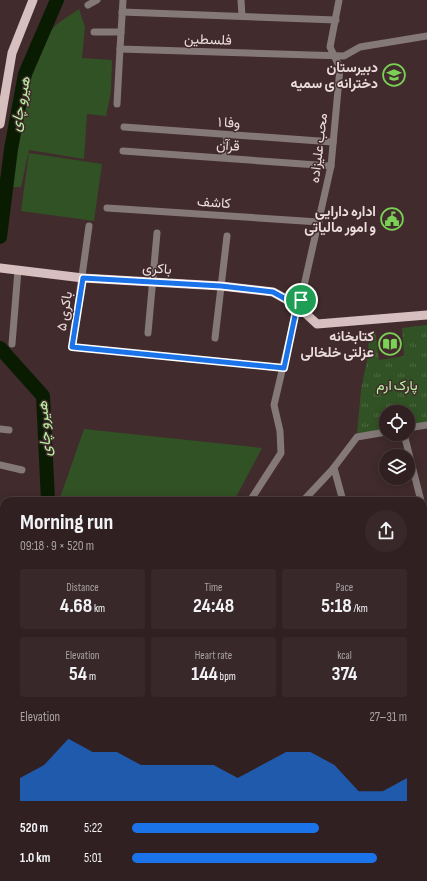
<!DOCTYPE html>
<meta charset="utf-8">
<style>
body{margin:0;font-family:"Sofia Sans Condensed",Vazirmatn,sans-serif;background:#39282a;color:#f1f3f6;height:100vh;display:flex;flex-direction:column;font-size:15px;white-space:nowrap}
*{box-sizing:border-box;margin:0}
p{font-size:13px;color:#a8a3a5}
.icon{flex:none;width:22px;height:22px;fill:none;stroke:currentColor;stroke-width:2;stroke-linecap:round;stroke-linejoin:round}
.map{position:relative;flex:1;overflow:hidden}
.panel{position:absolute;left:0px;top:497px;width:427px;height:384px;display:flex;flex-direction:column;background:#312021;border-radius:12px 12px 0 0;box-shadow:0 2px 10px #0003,0 0 0 1px #4c3e3f}
.panel>*{flex:none}
.tools{position:absolute;left:379px;top:405px;display:grid;gap:8px}
.tools a{display:grid;place-items:center;width:36px;height:36px;border-radius:50%;background:#312021;box-shadow:0 2px 10px #0003,0 0 0 1px #4c3e3f;font-size:20px}
.pin{position:absolute;display:grid;place-items:center;width:34px;height:34px;color:#fff;margin:-17px;border:2px solid #fff;border-radius:50%;box-shadow:0 1px 4px #0007}
.round{display:grid;place-items:center;flex:none;width:42px;height:42px;border-radius:21px;background:#39282a}
.summary{display:flex;align-items:center;justify-content:space-between;height:68px;padding:0 20px}
h1{font-size:22px;font-weight:700;line-height:30px}
.metrics{display:grid;grid-template-columns:repeat(3,1fr);gap:6px;height:68px;padding:4px 20px}
.metrics div{display:grid;align-content:center;border-radius:4px;background:#39282a;text-align:center}
.metrics b{font-size:20px;font-weight:700}
.metrics small{font-size:11px;font-weight:400}
.metrics p{font-size:11px}
.chart{height:112px;padding:8px 20px}
.chart p{display:flex;justify-content:space-between}
.chart svg{width:100%;height:72px;margin-top:4px;fill:#1a73e8;opacity:.7}
ul{padding:0 20px;list-style:none;font-size:13px}
li{display:grid;grid-template-columns:64px 48px 1fr;align-items:center;height:30px}
li i{height:10px;border-radius:5px;background:#1a73e8}
.map>svg:first-child{display:block}
.grass{fill:url(#grass-tufts)}
.garden{fill:#315224}
.lines{fill:none;stroke-linecap:round;stroke-linejoin:round}
.river{stroke:#091c02;stroke-width:14}
.minor{stroke:#847878;stroke-width:7}
.major{stroke:#d7bebf;stroke-width:9}
.route-casing{stroke:#fff;stroke-width:8}
.route{stroke:#1a73e8;stroke-width:5}
.labels{text-anchor:middle;stroke-width:3;stroke-linejoin:round;paint-order:stroke}
.street-label{font-size:14px;fill:#ecddde;stroke:#412b2c}
.poi-label{font-size:14px;font-weight:bold;fill:#ecddde;stroke:#412b2c;text-anchor:end}
.park-label{font-size:14px;fill:#bbf6a5;stroke:#412b2c}
.water-label{font-size:15px;font-style:italic;fill:#b8f2a2;stroke:#412b2c}
</style>
<div class="map">
<svg width="427" height="881" viewBox="0 0 427 881">
<defs>
<pattern id="grass-tufts" width="24" height="20" patternUnits="userSpaceOnUse"><rect width="24" height="20" fill="#315224"/><path d="M3 7l-1-3M5 7V3M7 7l1-3M15 17l-1-3M17 17v-4M19 17l1-3" fill="none" stroke="#4f6a43"/></pattern>
</defs>
<rect width="100%" height="100%" fill="#412b2c"/>
<path class="grass" d="M427,325V422L408,425V412H386V429L357,434L361,390L368,355L369,332L375,330L379,360L404,356L402,328Z"/>
<g class="garden">
<path d="M79,9L85,27L82,58L112,60L111,92L106,116L87,114L84,159L29,150L21,187H9C16,149 27,53 54,27C61,20 71,15 79,9Z"/>
<path d="M29,153L102,164L94,221L21,211Z"/>
<path d="M84,429L262,448L234,501H62L61,495Z"/>
<path d="M0,539L4,541V653L0,664Z"/>
<path d="M4,728V780L0,783V731Z"/>
</g>
<g class="lines">
<g class="river">
<path d="M0,237L11,149L25,74L57,0"/>
<path d="M0,348L43,396L48,501"/>
<path d="M0,705L4,702"/>
</g>
<g class="minor">
<path d="M123,0L120,49L344,56L360,47L427,36"/>
<path d="M241,0L242,16"/>
<path d="M88,5L97,0"/>
<path d="M122,12L336,20"/>
<path d="M94,32H121"/>
<path d="M117,104L120,49"/>
<path d="M124,127L333,142"/>
<path d="M123,151L331,166"/>
<path d="M225,157L227,135"/>
<path d="M107,208L319,222"/>
<path d="M89,226L72,347L284,368"/>
<path d="M301,299L331,166L340,68L330,47L339,0"/>
<path d="M148,333L157,233"/>
<path d="M215,338L227,236"/>
<path d="M12,344L18,270"/>
<path d="M408,428L427,425"/>
<path d="M0,429L9,430"/>
<path d="M404,434L421,501"/>
<path d="M0,465L22,470"/>
<path d="M334,468L343,501"/>
<path d="M250,501L281,453L280,431L274,405L296,311"/>
<path d="M303,501L332,470L357,437L386,432"/>
<path d="M423,511L427,527"/>
<path d="M0,512L4,513"/>
<path d="M423,536L427,535"/>
<path d="M0,859L4,856"/>
<path d="M423,865L427,867"/>
<path d="M0,876L10,881"/>
<path d="M104,877L111,881"/>
<path d="M124,881L125,877"/>
<path d="M228,881L229,877"/>
</g>
<g class="major">
<path d="M0,124L12,53L33,0"/>
<path d="M0,268L83,278L221,286L273,292L291,302"/>
<path d="M291,302L294,299H301L304,306L302,310"/>
<path d="M302,310L317,324L427,315"/>
<path d="M423,684L427,668"/>
<path d="M423,725L427,709"/>
<path d="M423,775L427,759"/>
<path d="M423,812L427,797"/>
<path d="M375,881L376,877"/>
<path d="M385,881L386,877"/>
<path d="M397,881L398,877"/>
<path d="M406,881L407,877"/>
</g>
</g>
<g class="lines">
<g class="route-casing">
<path id="route" d="M83,278L221,286L273,292L291,302L294,299L301,300L304,306L302,310L296,311L284,368L72,347Z"/>
</g>
<use href="#route" class="route"/>
</g>
<defs>
<g id="school-ring" transform="scale(1.15)"><circle r="9.5" fill="#412b2c" stroke="#7bd156" stroke-width="1.5"/><path d="M0-5L7-2L0 1L-7-2ZM-4 1L0 2.5L4 1V4Q0 6-4 4Z" fill="#7bd156"/></g>
<g id="civic-ring" transform="scale(1.15)"><circle r="9.5" fill="#412b2c" stroke="#7bd156" stroke-width="1.5"/><path d="M-.6-6.5H3V-4.5H.6V-3L4-1V1h2V6H-6V1h2V-1L-.6-3ZM-1.2 2.5V6h2.4V2.5Z" fill="#7bd156"/></g>
<g id="library-ring" transform="scale(1.15)"><circle r="9.5" fill="#412b2c" stroke="#7bd156" stroke-width="1.5"/><path d="M-6-4Q-3-5.5-.7-3.5V5Q-3 3-6 4ZM6-4Q3-5.5 .7-3.5V5Q3 3 6 4Z" fill="#7bd156"/></g>
</defs>
<g fill-rule="evenodd">
<use href="#school-ring" x="394" y="75"/>
<use href="#civic-ring" x="392" y="219"/>
<use href="#library-ring" x="390" y="344"/>
</g>
<g class="labels">
<g class="street-label">
<text transform="translate(208 39) rotate(2)" y="5">فلسطین</text>
<text transform="translate(229 122) rotate(3)" y="5">وفا ۱</text>
<text transform="translate(228 145) rotate(4)" y="5">قرآن</text>
<text transform="translate(318 148) rotate(-83)" y="5">محب علیزاده</text>
<text transform="translate(214 202) rotate(4)" y="5">کاشف</text>
<text transform="translate(157 268) rotate(4)" y="5">باکری</text>
<text transform="translate(64 311) rotate(-81)" y="5">باکری ۵</text>
</g>
<g class="poi-label">
<text x="378" y="72">دبیرستان<tspan x="378" dy="16">دخترانه ی سمیه</tspan></text>
<text x="376" y="216">اداره دارایی<tspan x="376" dy="16">و امور مالیاتی</tspan></text>
<text x="374" y="341">کتابخانه<tspan x="374" dy="16">عزلتی خلخالی</tspan></text>
</g>
<g class="park-label">
<text x="397" y="390">پارک ارم</text>
</g>
<g class="water-label">
<text transform="translate(20 104) rotate(-79)" y="5">هیرو چای</text>
<text transform="translate(44 429) rotate(-94)" y="5">هیرو چای</text>
</g>
</g>
</svg>
<div class="tools">
<a><svg class="icon" aria-label="locate" viewBox="0 0 24 24"><circle cx="12" cy="12" r="6"/><path d="M12 2v4M12 18v4M2 12h4M18 12h4"/></svg></a>
<a><svg class="icon" aria-label="layers" viewBox="0 0 24 24"><path d="M12 4l9 5-9 5-9-5zM3 14l9 5 9-5"/></svg></a>
</div>
<div class="pin" style="left:301px;top:300px;background:#1e9e55"><svg class="icon" aria-label="arrive" viewBox="0 0 24 24"><path d="M6 21V4h12l-3 4 3 4H6"/></svg></div>
<section class="panel">
<div class="summary"><div><h1>Morning run</h1><p>09:18 · 9 × 520 m</p></div><a class="round"><svg class="icon" aria-label="share" viewBox="0 0 24 24"><path d="M12 15V3M7 8l5-5 5 5M5 13v7h14v-7"/></svg></a></div>
<div class="metrics">
<div><p>Distance</p><b>4.68<small> km</small></b></div>
<div><p>Time</p><b>24:48</b></div>
<div><p>Pace</p><b>5:18<small> /km</small></b></div>
</div>
<div class="metrics">
<div><p>Elevation</p><b>54<small> m</small></b></div>
<div><p>Heart rate</p><b>144<small> bpm</small></b></div>
<div><p>kcal</p><b>374</b></div>
</div>
<div class="chart"><p><span>Elevation</span>27–31 m</p>
<svg viewBox="0 0 160 44" preserveAspectRatio="none"><path d="M0 44V30L10 22L20 6L30 14L40 14L50 22L60 22L70 22L80 22L90 30L100 22L110 14L120 14L130 22L140 38L150 38L160 30V44z"/></svg>
</div>
<ul>
<li><b>520 m</b>5:22<i style="width:68%"></i></li>
<li><b>1.0 km</b>5:01<i style="width:89%"></i></li>
</ul>
</section>
</div>
